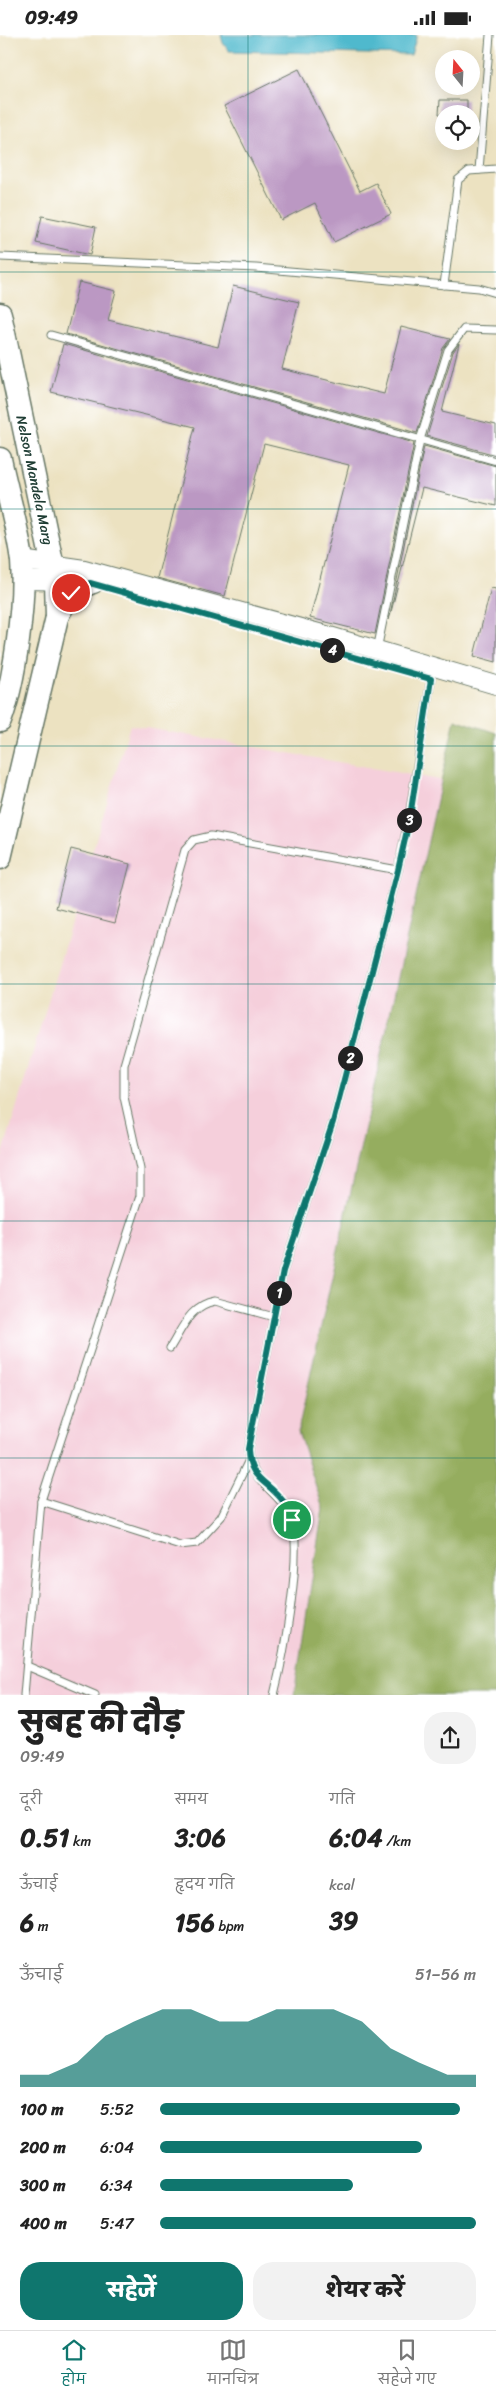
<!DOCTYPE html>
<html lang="hi">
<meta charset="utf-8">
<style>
body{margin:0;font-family:Sriracha,"Playpen Sans Deva",sans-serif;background:#f2f2f2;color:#222;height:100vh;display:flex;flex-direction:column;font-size:19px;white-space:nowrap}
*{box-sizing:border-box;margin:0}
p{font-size:16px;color:#767676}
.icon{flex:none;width:28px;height:28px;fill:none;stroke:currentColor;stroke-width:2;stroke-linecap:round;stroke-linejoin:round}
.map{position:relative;height:1660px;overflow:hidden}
.details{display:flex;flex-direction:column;background:#fff;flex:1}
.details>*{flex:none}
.needle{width:32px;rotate:342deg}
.controls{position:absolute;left:435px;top:15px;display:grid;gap:10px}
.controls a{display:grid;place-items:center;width:45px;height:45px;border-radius:50%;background:#fff;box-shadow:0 5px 20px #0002;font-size:25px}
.pin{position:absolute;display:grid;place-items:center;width:42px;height:42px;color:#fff;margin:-21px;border:2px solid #fff;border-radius:50%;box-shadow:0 1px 5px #0007}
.km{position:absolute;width:25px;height:25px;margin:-12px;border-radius:50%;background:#222;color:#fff;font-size:14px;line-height:25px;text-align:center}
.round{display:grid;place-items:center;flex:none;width:52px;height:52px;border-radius:20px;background:#f2f2f2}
.overview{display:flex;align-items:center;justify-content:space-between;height:85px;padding:0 20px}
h1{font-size:28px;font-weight:800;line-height:38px}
.metrics{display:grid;grid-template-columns:repeat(3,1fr);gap:8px;height:85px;padding:5px 20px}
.metrics div{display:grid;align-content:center}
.metrics b{font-size:25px;font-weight:800}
.metrics small{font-size:14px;font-weight:400}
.metrics p{font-size:14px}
.chart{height:140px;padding:10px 20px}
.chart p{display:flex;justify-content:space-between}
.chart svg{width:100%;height:90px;margin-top:5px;fill:#0f766e;opacity:.7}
.primary-button{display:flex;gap:10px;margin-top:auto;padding:10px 20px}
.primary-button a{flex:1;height:58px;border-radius:20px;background:#0f766e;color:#fff;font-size:20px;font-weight:800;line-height:58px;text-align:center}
.primary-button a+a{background:#f2f2f2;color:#222}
ul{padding:0 20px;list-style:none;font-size:16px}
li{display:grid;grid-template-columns:80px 60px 1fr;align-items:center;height:38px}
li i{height:12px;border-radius:6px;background:#0f766e}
.status{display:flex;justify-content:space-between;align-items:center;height:35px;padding:0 25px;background:#fff;direction:ltr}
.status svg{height:14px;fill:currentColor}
.dock{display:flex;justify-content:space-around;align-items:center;height:70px;border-top:1px solid #e0e0e0;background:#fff;font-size:14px;color:#767676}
.dock a{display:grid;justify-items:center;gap:2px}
.dock .active{color:#0f766e}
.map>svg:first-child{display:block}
.built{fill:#f5cfdb}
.forest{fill:#95ad5f;stroke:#5a754a}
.water{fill:#4fb9cd;stroke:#377b80}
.building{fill:#bb98c3}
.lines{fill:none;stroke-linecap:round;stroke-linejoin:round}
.service-casing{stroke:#677765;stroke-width:9}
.tertiary-casing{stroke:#677765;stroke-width:20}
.primary-casing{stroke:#677765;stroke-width:25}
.service{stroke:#fff;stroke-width:7}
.tertiary{stroke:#fff;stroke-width:18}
.primary{stroke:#fff;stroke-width:22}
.route-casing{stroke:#fff;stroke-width:10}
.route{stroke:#0f766e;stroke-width:6}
.grid{fill:none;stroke:#0f766e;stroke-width:1;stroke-opacity:0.55}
.labels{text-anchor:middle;stroke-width:5;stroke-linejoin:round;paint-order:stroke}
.street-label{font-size:14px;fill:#1f3d34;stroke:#fff}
</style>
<div class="status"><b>09:49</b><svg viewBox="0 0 49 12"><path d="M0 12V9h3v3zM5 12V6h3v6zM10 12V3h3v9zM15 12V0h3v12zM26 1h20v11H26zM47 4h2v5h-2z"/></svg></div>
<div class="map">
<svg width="496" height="1660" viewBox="0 0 496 1660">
<rect width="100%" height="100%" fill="#fff"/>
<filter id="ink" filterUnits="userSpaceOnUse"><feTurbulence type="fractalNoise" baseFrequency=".02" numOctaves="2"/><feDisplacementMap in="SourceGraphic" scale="10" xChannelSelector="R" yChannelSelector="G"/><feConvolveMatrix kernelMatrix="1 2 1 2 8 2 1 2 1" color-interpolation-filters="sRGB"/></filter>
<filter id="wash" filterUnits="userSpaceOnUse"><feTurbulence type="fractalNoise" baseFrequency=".0096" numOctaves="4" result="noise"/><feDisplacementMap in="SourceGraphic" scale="20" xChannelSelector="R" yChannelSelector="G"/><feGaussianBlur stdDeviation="1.12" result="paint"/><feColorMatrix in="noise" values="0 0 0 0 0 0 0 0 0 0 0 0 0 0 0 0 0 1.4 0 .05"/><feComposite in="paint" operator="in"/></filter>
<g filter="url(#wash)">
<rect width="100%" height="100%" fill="#ece2c1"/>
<path class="built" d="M130,690L496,755V1660H0V1128Z"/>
<path class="forest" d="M455,684L496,698V1660H294L323,1473L298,1396Z"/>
<path class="water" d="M221,0H417L411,20L229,16L223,8Z"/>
<g id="blocks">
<g class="building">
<path d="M299,34L360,156L376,148L391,179L334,207L315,168L281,185L224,71Z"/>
<path d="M440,65H467V79H439Z"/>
<path d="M42,181L96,192L90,220L36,208Z"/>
<path d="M79,247L116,256L108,285L218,312L233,251L299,267L282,334L384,359L401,292L450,304L443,313L417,398L66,299Z"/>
<path d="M63,309L414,408L375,599L310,583L349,430L264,409L225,561L157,543L195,392L51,357Z"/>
<path d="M459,309L442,377L496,390V420L427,401L453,317Z"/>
<path d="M424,411L496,431V471L422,453L389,585Z"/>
<path d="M491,553L496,554V627L474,621Z"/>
<path d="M71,814L130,829L115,888L56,873Z"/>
</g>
</g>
</g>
<g filter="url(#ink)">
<use href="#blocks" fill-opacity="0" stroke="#677765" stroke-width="1"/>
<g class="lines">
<g class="service-casing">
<g id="service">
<path d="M479,135L490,0"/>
<path d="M0,222L256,233L479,253L496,258"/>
<path d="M444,250L458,145L469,136L496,134"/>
<path d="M51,300L496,426"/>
<path d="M377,615L420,405L448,315L464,294L496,295"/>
<path d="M170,1313C182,1294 190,1270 215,1266L274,1282"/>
<path d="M41,1466L180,1510L197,1508L221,1482L248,1427"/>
<path d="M27,1631L95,1660"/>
<path d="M24,1660L41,1466L140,1161V1134L124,1062V1030L185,815L194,805L211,801L398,835"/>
<path d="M274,1660C283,1624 304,1515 291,1483C279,1454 249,1448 248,1414L283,1236L333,1087L398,835L409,782L431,644"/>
</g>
</g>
<g class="tertiary-casing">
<g id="tertiary">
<path d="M21,525L84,534L326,600L496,650"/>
<path d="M22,545L80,546L94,549"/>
</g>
</g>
<g class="primary-casing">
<g id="primary">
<path d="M0,279L56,546L57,582"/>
<path d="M0,424C7,458 18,493 22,526C25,568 15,647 0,686"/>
<path d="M0,823L57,582C65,565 72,555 90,548"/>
</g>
</g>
<use href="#service" class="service"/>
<use href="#tertiary" class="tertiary"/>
<use href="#primary" class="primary"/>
</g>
</g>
<g class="lines" filter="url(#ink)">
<g class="route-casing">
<path id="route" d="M71,558L90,548L431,644L410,782L398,835L333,1087L283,1236L248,1414C249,1445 267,1445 283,1466C287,1471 289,1479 292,1485"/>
</g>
<use href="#route" class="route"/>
</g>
<path class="grid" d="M248,0V1660M0,237H496M0,474H496M0,711H496M0,949H496M0,1186H496M0,1423H496"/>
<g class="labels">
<g class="street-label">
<text transform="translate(35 445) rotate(78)" y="5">Nelson Mandela Marg</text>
</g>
</g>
</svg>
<div class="controls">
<a><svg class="needle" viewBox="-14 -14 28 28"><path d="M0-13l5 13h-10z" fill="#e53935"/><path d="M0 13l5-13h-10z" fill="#767676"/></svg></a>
<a><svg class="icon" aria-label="locate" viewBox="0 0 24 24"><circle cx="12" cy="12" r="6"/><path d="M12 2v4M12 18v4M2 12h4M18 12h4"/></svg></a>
</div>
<div class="pin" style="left:292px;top:1485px;background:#1e9e55"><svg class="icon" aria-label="arrive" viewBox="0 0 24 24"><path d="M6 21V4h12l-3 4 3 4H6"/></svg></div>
<div class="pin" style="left:71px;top:558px;background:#d93025"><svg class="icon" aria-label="check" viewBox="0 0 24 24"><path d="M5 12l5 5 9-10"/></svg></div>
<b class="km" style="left:279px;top:1258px">1</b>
<b class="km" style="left:350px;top:1023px">2</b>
<b class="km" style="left:409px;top:785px">3</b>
<b class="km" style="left:332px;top:615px">4</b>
</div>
<section class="details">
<div class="overview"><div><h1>सुबह की दौड़</h1><p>09:49</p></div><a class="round"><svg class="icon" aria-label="share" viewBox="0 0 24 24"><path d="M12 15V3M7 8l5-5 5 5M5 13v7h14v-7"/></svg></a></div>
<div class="metrics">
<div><p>दूरी</p><b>0.51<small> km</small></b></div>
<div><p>समय</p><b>3:06</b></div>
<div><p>गति</p><b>6:04<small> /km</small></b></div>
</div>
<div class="metrics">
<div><p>ऊँचाई</p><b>6<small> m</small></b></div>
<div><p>हृदय गति</p><b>156<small> bpm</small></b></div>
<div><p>kcal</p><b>39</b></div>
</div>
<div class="chart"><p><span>ऊँचाई</span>51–56 m</p>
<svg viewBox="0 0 160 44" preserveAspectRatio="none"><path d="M0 44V38L10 38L20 32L30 19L40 12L50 6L60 6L70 12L80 12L90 6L100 6L110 6L120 12L130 25L140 32L150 38L160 38V44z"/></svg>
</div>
<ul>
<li><b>100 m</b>5:52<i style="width:95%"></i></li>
<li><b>200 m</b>6:04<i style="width:83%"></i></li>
<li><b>300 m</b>6:34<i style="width:61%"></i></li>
<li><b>400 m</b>5:47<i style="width:100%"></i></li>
</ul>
<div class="primary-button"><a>सहेजें</a><a>शेयर करें</a></div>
</section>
<nav class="dock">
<a class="active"><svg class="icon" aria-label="home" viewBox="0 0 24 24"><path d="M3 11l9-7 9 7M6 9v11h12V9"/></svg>होम</a>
<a><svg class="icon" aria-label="map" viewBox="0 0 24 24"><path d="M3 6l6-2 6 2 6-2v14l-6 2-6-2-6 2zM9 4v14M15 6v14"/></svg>मानचित्र</a>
<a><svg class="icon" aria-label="saved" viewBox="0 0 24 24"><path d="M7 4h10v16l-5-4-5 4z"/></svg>सहेजे गए</a>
</nav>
